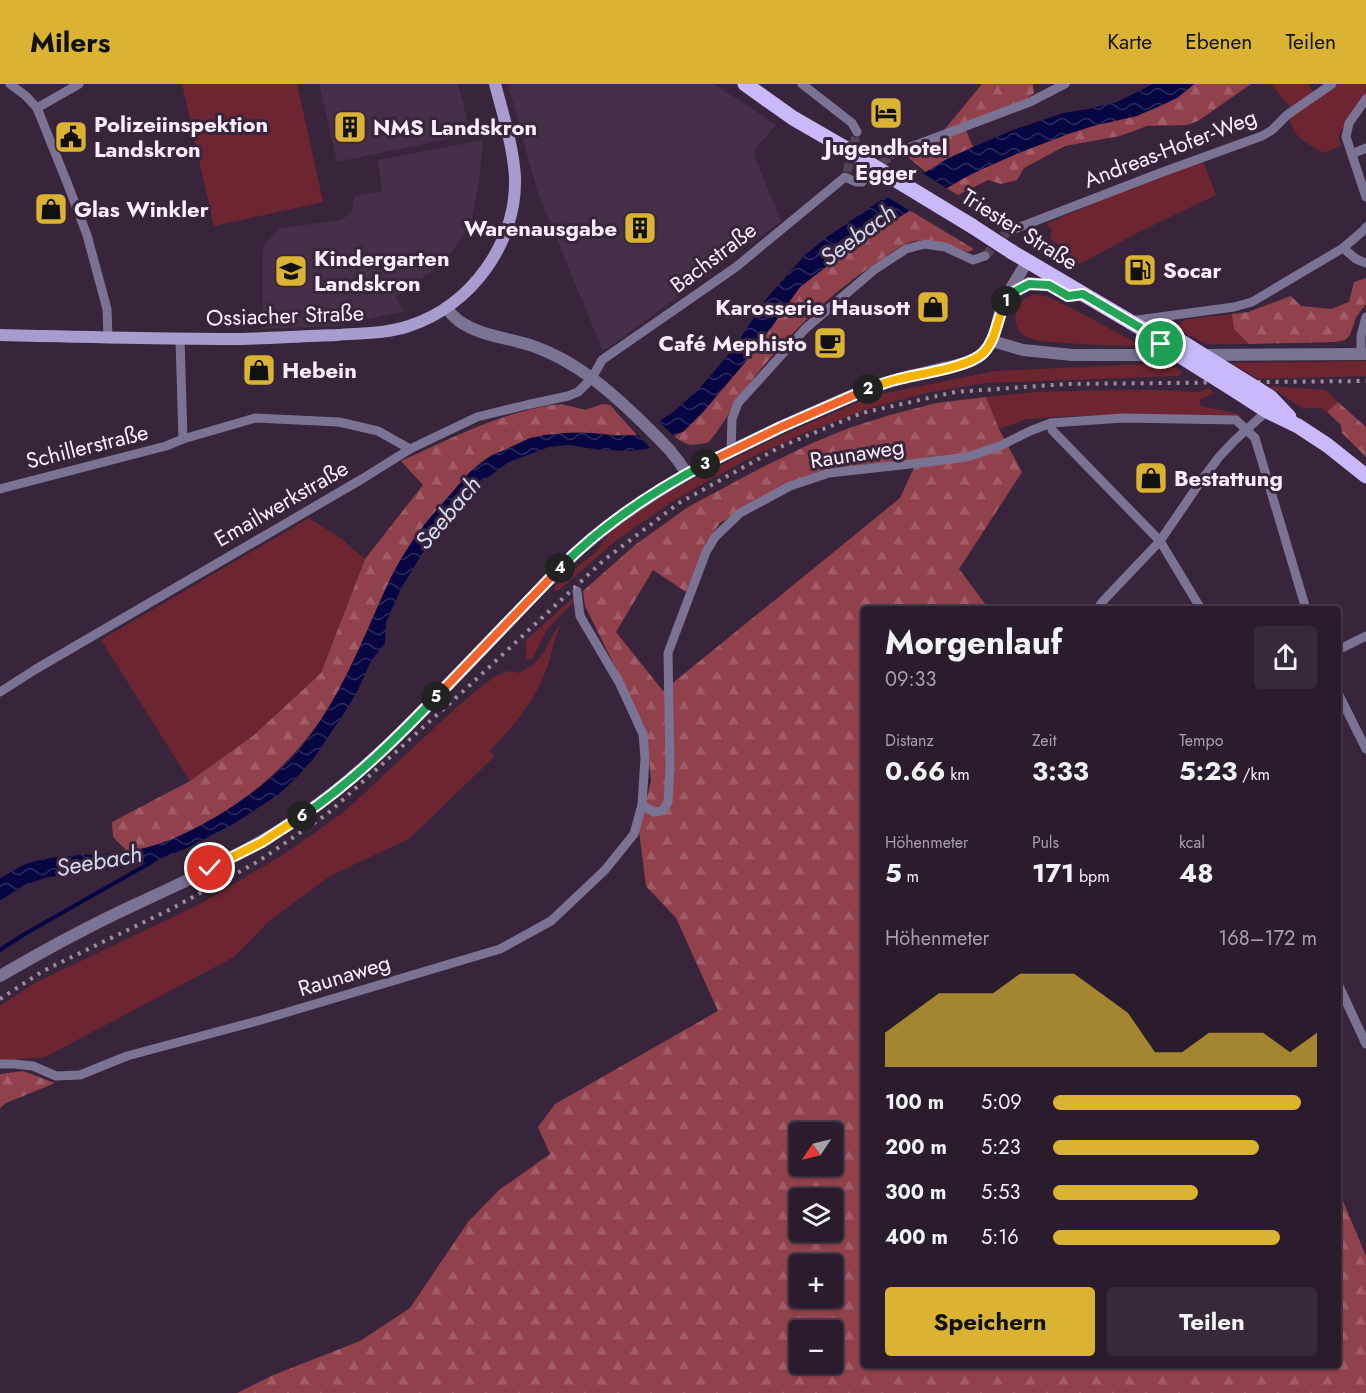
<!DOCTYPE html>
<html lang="de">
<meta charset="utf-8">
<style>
body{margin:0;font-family:Jost,sans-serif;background:#362938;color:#f1f3f6;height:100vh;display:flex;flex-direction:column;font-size:22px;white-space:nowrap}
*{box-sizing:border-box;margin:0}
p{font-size:20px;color:#a5a1a9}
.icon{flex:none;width:33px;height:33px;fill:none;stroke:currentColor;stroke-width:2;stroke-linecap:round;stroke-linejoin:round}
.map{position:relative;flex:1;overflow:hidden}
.side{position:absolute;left:861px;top:522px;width:480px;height:762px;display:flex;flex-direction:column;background:#2a1c2c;border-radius:6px;box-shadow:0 2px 4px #0004,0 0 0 2px #463a48}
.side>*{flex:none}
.needle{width:39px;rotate:235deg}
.buttons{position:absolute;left:789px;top:1038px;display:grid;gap:12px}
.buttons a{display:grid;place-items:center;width:54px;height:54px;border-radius:6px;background:#2a1c2c;box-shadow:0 2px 4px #0004,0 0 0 2px #463a48;font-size:30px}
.pin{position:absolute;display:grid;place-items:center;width:51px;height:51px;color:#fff;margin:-26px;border:3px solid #fff;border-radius:50%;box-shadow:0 2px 6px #0007}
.km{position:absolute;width:30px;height:30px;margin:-15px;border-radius:50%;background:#222;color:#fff;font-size:16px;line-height:30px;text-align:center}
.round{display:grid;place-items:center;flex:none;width:63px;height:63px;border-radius:6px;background:#362938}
.headline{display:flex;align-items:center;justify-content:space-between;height:102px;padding:0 24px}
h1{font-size:33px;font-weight:700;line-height:45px}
.stats{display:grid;grid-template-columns:repeat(3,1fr);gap:9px;height:102px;padding:6px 24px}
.stats div{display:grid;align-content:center}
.stats b{font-size:26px;font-weight:700}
.stats small{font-size:16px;font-weight:400}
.stats p{font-size:16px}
.chart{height:168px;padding:12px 24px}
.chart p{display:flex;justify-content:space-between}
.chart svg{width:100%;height:108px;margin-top:6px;fill:#dab333;opacity:.7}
.primary-button{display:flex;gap:12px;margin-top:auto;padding:12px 24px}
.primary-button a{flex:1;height:69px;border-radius:6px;background:#dab333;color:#111;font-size:24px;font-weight:700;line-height:69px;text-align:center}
.primary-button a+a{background:#362938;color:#f1f3f6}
ul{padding:0 24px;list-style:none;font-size:20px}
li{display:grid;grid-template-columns:96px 72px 1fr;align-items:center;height:45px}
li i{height:15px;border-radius:8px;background:#dab333}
header{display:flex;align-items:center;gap:36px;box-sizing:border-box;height:84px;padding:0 30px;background:#dab333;color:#111}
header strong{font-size:28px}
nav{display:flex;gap:33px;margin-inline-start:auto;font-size:21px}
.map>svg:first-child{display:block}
.built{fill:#462f49}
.grass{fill:#6d2531}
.forest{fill:url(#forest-firs);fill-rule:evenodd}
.water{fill:url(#water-waves)}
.pier{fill:#38253b}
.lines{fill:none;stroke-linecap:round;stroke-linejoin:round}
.stream{stroke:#070642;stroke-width:4}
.minor-tunnel{stroke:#554358;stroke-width:9;stroke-dasharray:9 4.5;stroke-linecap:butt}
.minor{stroke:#7b7393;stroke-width:9}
.tertiary{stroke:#7b7393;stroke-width:12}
.secondary{stroke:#a89bcd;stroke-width:12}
.primary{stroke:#cab9fa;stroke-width:15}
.rail{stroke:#9c8c9e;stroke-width:4;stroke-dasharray:3 6;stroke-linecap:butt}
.primary-bridge{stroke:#cab9fa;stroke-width:15}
.split-1-casing{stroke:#fff;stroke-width:12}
.split-2-casing{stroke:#fff;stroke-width:12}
.split-3-casing{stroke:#fff;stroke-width:12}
.split-4-casing{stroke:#fff;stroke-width:12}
.split-5-casing{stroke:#fff;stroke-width:12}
.split-6-casing{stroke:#fff;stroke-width:12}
.split-7-casing{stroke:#fff;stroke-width:12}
.split-1{stroke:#22a559;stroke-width:8}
.split-2{stroke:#f5b400;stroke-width:8}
.split-3{stroke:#f0652b;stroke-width:8}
.split-4{stroke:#22a559;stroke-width:8}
.split-5{stroke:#f0652b;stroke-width:8}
.split-6{stroke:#22a559;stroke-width:8}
.split-7{stroke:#f5b400;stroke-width:8}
.labels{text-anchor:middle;stroke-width:6;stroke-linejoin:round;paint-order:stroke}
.poi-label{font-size:22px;font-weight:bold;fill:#fceffd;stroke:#38253b;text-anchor:start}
.street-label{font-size:22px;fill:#fceffd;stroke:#38253b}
.water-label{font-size:24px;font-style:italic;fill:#d3daed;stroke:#38253b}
</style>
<header>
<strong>Milers</strong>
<nav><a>Karte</a><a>Ebenen</a><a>Teilen</a></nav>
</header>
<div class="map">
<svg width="1366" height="1309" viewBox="0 0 1366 1309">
<defs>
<pattern id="forest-firs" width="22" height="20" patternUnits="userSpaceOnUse" patternTransform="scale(1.5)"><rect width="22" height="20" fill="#90414c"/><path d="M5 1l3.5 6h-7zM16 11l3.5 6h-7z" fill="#a05d67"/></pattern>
<pattern id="water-waves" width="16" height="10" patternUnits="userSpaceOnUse" patternTransform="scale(1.5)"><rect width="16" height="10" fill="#070642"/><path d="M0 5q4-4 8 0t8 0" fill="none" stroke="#2c2b5e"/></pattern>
</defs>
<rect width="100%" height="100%" fill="#38253b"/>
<g class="built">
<path d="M319,0H458L469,43L462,52L337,78Z"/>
<path d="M508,0H714L776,41L756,64L755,73L781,137L608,264L602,265L537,106Z"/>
<path d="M483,56L479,99L471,138L446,177L395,213L405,227L336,242L262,245L263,162L280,144L342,136L352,127L354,112L382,107L378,76Z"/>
</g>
<g class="grass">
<path d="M182,0H297L323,118L214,142Z"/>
<path d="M1271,0H1308L1314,9L1291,24Z"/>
<path d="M1339,0H1366V11L1342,45L1339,52L1341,62L1323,69C1305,57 1295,56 1289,34Z"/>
<path d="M1203,77L1216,111L1141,147L1080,180L1050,154L1052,146L1046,140L1108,113Z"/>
<path d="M1036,210L1048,213L1070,223L1142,262C1116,262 1091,261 1066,259C1054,258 1041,258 1029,254C1006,245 1015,213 1036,210Z"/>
<path d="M1232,230L1234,245L1249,260H1206L1183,248L1179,241L1182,238L1187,235Z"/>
<path d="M1366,277V292L1258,295L1231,279Z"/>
<path d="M1168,279L1182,288L1179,292L985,299L926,309L867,325L800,351L750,374L699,402L670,419L617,456L559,506L555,507L554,505L558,498L595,469L609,450L620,440L662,412L695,394L769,357L872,312L995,287Z"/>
<path d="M1269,302L1326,306L1338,318L1327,328L1321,324H1302Z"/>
<path d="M1208,304L1214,309L1199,316L1201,322L1239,330L1240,333L1136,330L1053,333L1027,335L999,345L986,313L1037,308L1109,306H1153L1200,308Z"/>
<path d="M309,434L339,453L365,475L321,589L254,651L190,697L101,556Z"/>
<path d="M575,512L576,516L547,545L532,575L527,576C525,570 528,564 525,557Z"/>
<path d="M563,537C554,551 553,566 548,581C536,616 515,641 490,666L494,673L409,755L400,759L332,791L269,837L234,873L45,973L0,977V922L35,899L200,820L286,769L344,728L457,623L477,606L497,591L509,587L520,589C525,585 532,582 536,578C548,566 551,549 563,537Z"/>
</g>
<g class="forest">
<path d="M982,0H1033L1034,9L1020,20L964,41L973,63L947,75L926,88L900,67L940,51Z"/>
<path d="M1194,0H1251L1198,37L1187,41L1147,42L1120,52L1065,62L1024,84L1017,96L1001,100L988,96L958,111L946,104C985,82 1026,65 1068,50C1111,34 1158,34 1194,0Z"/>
<path d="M909,126L974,165L969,168C954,164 930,154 915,157C901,160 888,172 876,179C829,210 788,251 753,295C738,315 725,338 709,358C693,362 687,363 674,352L684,347L703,328L728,298L800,203L858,158Z"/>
<path d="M1366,194V220L1356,233L1350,251L1345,256L1336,258L1249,260L1234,245L1232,230L1248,228L1291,212L1301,222L1331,225L1349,218L1354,198Z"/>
<path d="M986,313L999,345L1022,388L959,485L989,525H864V1281H1338V1105L1366,1172V1309H237L271,1292L360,1257L410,1224L468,1138L499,1106L550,1070L538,1043L555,1020L718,927L676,834L646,802L639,747L651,697L646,645L585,522L583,507L635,461L688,423L757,386L810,360L849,344L890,331L936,319ZM918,375L900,414L663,607L616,548L653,486L686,508L706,459L720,439L753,419L832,384ZM800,1048H832V1082H800ZM800,1114H832V1148H800ZM800,1180H832V1214H800ZM800,1246H832V1280H800Z"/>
<path d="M1338,318L1366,343V373L1342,349L1341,341L1327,328Z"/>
<path d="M561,320L586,326L602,320L610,321L637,351C613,353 589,346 565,349C552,350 539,357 526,361C515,364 502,366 492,371C472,381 455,406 441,423C425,441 409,459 398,481C377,518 364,559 345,596C306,670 248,722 172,756C158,762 143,764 128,768L113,753L112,738L190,697L254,651L321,589L365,475L423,401L401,377C452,354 504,326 561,320Z"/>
<path d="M23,987L55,999L6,1019L0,1024V990Z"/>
</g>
<path class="water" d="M1153,0H1194L1177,14L1137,32L1093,42L1068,50L1016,70L969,91L858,158L800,203L754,268L703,328L684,347L678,350L647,365L632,367L600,366L569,361L549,363L509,378L480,399L449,434L429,458L402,503L386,538L385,559L371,577L357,608L345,628L314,674L296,694L279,710L235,739L187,764L152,778L116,785L48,793L24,801L0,817V794C10,789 21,781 32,778C69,768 108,773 145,764C175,756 201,742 227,726C253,709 280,689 300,665C341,614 364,552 391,493L398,480L416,451L433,430L469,389L491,372L530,354L545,351L564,349H589L616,352L636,351L672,329L698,306L733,265L767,214L805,171L827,153L884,114L947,75L973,63L1013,46L1063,29L1088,25L1117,18Z"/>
<g class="pier">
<path d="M921,88L949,106L912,128L884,111Z"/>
<path d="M656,335L676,354L652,366L635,348Z"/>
</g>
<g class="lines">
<path class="stream" d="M0,866L23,851L155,776"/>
<g class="minor-tunnel">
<path d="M847,88L857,48"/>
<path d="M862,98L892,70"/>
<path d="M985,172C994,164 1001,150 1012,146"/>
</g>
<g class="minor">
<path d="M10,0L26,12L37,24L68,101L87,151L107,225L108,253"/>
<path d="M802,0L852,39L857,48"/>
<path d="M1366,15L1349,39L1346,53L1366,113"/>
<path d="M37,24L79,0"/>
<path d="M892,70L1030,18L1065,0"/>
<path d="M1352,70L1366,64"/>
<path d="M1012,146L1160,89L1262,52L1272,46L1287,31L1332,0"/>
<path d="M1343,164L1356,175L1366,179"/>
<path d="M1130,237L1234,223L1252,218L1343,164L1364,146L1366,143"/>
<path d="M180,255L183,355"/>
<path d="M1361,270V252L1366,233"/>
<path d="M1051,339L1052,346L1160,457L1201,525"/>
<path d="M731,367L732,335L738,319L806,244L874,186L906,165L925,160L945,163L973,176L985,172"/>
<path d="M0,405L166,362L183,355L255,334L339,338L378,347L410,365"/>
<path d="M1097,525L1104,516L1160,457L1201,397L1219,373L1234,357L1267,327"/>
<path d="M1338,566L1366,552"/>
<path d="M0,608L36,585L362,395L410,365L477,333L526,321L568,312L578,308L592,294L602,276L736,183L845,93L856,98H862"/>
<path d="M1338,609L1366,665"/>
<path d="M642,721L654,728L662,727L668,718L670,685L668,569L706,468L715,453L740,429L790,402L829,389L928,378L967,373L1000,362L1030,347L1051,339L1123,334L1236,336L1255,354L1306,525"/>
<path d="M1338,900L1366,960"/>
<path d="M0,980H14L33,982L56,992L80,991L127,972L261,936L500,865L551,837L605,786L634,750L642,721L645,674L643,650L620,600L580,532L577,507"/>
</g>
<g class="tertiary">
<path d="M1009,211L1029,199L1049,201L1068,212L1082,210"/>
<path d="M446,224C450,229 454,233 459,237C480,252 509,254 533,262C576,277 610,307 642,338C660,356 674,368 687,390"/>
<path d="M992,257L1023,266L1072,271H1178"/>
<path d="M1201,271L1366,270"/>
<path d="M0,892C43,867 87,843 132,822C191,795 251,767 304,730C357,694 404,646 449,600C490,558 530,515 571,473C639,411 722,369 805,332C829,322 852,310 877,302C898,294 921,290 943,284C955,282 971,279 981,271C995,259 996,241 1001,226C1007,209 1018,193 1027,178"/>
</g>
<path class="secondary" d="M0,251C80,253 161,255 241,255C273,254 305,252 337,251C361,249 385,250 409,242C471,222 517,159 515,93C513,62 503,30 495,0"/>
<g class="primary">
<path d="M745,0L793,34L850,67"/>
<path d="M878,85L972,142"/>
<path d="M1012,168L1151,250L1161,260"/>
<path d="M1151,250H1169L1185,260"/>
<path d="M1259,306L1270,313L1289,333"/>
<path d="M1236,307L1267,327L1298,342L1327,361L1366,392"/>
</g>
<path class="rail" d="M0,915L43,887L171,825L259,777L327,730L470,601L604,476L679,419L780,363L862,329L955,308L1066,300L1366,297"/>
<g class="primary-bridge">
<path d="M850,67L878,85"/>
<path d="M972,142L1012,168"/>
<path d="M1161,260L1236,307"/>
<path d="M1185,260L1259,306"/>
</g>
</g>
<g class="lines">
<g class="split-1-casing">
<path id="split-1" d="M1006,217L1008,211L1029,200L1049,201L1068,212L1083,210L1151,250L1161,260"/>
</g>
<g class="split-2-casing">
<path id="split-2" d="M868,305C877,302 886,298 895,296C916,290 970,284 984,268C997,254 997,233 1006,217"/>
</g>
<g class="split-3-casing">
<path id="split-3" d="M705,380L781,343L868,305"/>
</g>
<g class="split-4-casing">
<path id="split-4" d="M560,484C602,441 652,408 705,380"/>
</g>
<g class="split-5-casing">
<path id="split-5" d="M436,613L560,484"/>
</g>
<g class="split-6-casing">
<path id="split-6" d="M302,732C351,699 395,656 436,613"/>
</g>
<g class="split-7-casing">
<path id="split-7" d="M210,784L262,758L302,732"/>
</g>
<use href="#split-1" class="split-1"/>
<use href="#split-2" class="split-2"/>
<use href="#split-3" class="split-3"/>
<use href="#split-4" class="split-4"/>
<use href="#split-5" class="split-5"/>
<use href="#split-6" class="split-6"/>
<use href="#split-7" class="split-7"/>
</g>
<defs>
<g id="hotel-square" transform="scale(1.725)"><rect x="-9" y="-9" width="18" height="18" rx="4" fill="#dab333" stroke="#38253b"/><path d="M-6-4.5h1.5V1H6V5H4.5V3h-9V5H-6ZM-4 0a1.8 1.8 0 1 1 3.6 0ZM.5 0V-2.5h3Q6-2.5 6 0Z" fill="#111"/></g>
<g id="building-square" transform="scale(1.725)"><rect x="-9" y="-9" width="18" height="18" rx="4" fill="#dab333" stroke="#38253b"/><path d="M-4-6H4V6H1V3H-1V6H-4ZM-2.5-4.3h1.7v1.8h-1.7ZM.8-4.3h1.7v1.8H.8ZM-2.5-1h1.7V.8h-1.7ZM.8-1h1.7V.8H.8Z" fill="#111"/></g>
<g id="civic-square" transform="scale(1.725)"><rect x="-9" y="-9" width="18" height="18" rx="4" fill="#dab333" stroke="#38253b"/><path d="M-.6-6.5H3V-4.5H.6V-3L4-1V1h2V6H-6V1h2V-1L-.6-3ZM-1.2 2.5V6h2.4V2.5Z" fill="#111"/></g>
<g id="shop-square" transform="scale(1.725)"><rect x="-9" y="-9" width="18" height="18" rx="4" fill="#dab333" stroke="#38253b"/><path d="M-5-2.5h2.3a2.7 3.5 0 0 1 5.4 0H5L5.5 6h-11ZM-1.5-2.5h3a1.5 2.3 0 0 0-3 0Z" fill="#111"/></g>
<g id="fuel-square" transform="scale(1.725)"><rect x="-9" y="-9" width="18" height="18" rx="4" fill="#dab333" stroke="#38253b"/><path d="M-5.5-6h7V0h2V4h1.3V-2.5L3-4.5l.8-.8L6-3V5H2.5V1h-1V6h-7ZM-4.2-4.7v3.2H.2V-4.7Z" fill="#111"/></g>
<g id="school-square" transform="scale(1.725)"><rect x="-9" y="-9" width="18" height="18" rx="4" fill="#dab333" stroke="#38253b"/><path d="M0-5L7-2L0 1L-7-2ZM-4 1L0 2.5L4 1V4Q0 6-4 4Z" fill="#111"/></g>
<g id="cafe-square" transform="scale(1.725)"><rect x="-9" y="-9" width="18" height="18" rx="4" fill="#dab333" stroke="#38253b"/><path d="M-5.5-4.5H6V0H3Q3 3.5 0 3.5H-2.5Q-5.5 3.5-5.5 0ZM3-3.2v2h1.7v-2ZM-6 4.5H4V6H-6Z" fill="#111"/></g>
</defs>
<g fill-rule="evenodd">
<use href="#hotel-square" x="886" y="29"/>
<use href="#building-square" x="350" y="43"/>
<use href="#civic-square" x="71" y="53"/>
<use href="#shop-square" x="51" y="125"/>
<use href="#building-square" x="640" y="144"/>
<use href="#fuel-square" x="1140" y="186"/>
<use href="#school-square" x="291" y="187"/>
<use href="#shop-square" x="933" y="223"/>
<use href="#cafe-square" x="830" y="259"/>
<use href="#shop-square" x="259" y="286"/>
<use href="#shop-square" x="1151" y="394"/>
</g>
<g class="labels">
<g class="poi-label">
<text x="94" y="48">Polizeiinspektion<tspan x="94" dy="25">Landskron</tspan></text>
<text x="373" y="51">NMS Landskron</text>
<text x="886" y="71" text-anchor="middle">Jugendhotel<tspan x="886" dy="25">Egger</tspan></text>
<text x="74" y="133">Glas Winkler</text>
<text x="617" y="152" text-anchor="end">Warenausgabe</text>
<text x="314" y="182">Kindergarten<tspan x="314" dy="25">Landskron</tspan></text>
<text x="1163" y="194">Socar</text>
<text x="910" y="231" text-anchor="end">Karosserie Hausott</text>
<text x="807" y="267" text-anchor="end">Café Mephisto</text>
<text x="282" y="294">Hebein</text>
<text x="1174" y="402">Bestattung</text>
</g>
<g class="street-label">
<text transform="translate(1170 64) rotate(-21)" y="8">Andreas-Hofer-Weg</text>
<text transform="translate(1020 145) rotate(32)" y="8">Triester Straße</text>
<text transform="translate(713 173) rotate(-37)" y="8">Bachstraße</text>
<text transform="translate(285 231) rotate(-2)" y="8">Ossiacher Straße</text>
<text transform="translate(87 362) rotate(-14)" y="8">Schillerstraße</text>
<text transform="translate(857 369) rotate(-9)" y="8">Raunaweg</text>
<text transform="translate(281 419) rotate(-30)" y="8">Emailwerkstraße</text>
<text transform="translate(344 891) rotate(-17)" y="8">Raunaweg</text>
</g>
<g class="water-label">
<text transform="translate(858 151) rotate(-36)" y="8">Seebach</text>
<text transform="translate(448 429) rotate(-50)" y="8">Seebach</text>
<text transform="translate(99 777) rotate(-10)" y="8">Seebach</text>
</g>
</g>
</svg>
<div class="buttons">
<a><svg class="needle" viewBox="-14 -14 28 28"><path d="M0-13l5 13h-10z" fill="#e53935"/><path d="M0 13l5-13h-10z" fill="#a5a1a9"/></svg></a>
<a><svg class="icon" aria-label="layers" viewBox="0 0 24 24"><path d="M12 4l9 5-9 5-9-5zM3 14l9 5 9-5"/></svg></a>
<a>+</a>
<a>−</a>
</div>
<div class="pin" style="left:1161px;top:260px;background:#1e9e55"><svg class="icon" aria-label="arrive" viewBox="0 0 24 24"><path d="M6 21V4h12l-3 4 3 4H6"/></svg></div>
<div class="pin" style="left:210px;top:784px;background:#d93025"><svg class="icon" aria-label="check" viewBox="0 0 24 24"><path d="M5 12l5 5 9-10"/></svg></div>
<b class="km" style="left:1006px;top:217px">1</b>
<b class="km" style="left:868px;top:305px">2</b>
<b class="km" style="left:705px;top:380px">3</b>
<b class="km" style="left:560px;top:484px">4</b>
<b class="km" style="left:436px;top:613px">5</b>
<b class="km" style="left:302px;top:732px">6</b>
<section class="side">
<div class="headline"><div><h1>Morgenlauf</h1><p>09:33</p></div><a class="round"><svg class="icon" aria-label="share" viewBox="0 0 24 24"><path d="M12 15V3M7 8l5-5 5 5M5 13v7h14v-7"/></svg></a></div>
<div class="stats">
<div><p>Distanz</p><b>0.66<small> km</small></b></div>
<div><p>Zeit</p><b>3:33</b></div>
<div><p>Tempo</p><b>5:23<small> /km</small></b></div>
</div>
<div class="stats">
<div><p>Höhenmeter</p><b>5<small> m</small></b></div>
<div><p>Puls</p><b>171<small> bpm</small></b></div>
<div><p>kcal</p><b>48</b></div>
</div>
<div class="chart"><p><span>Höhenmeter</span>168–172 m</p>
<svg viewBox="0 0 160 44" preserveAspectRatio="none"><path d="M0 44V30L10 22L20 14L30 14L40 14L50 6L60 6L70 6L80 14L90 22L100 38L110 38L120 30L130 30L140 30L150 38L160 30V44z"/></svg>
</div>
<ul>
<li><b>100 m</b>5:09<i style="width:94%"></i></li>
<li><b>200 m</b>5:23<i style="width:78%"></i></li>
<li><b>300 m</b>5:53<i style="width:55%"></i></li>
<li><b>400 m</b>5:16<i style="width:86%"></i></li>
</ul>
<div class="primary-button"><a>Speichern</a><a>Teilen</a></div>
</section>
</div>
